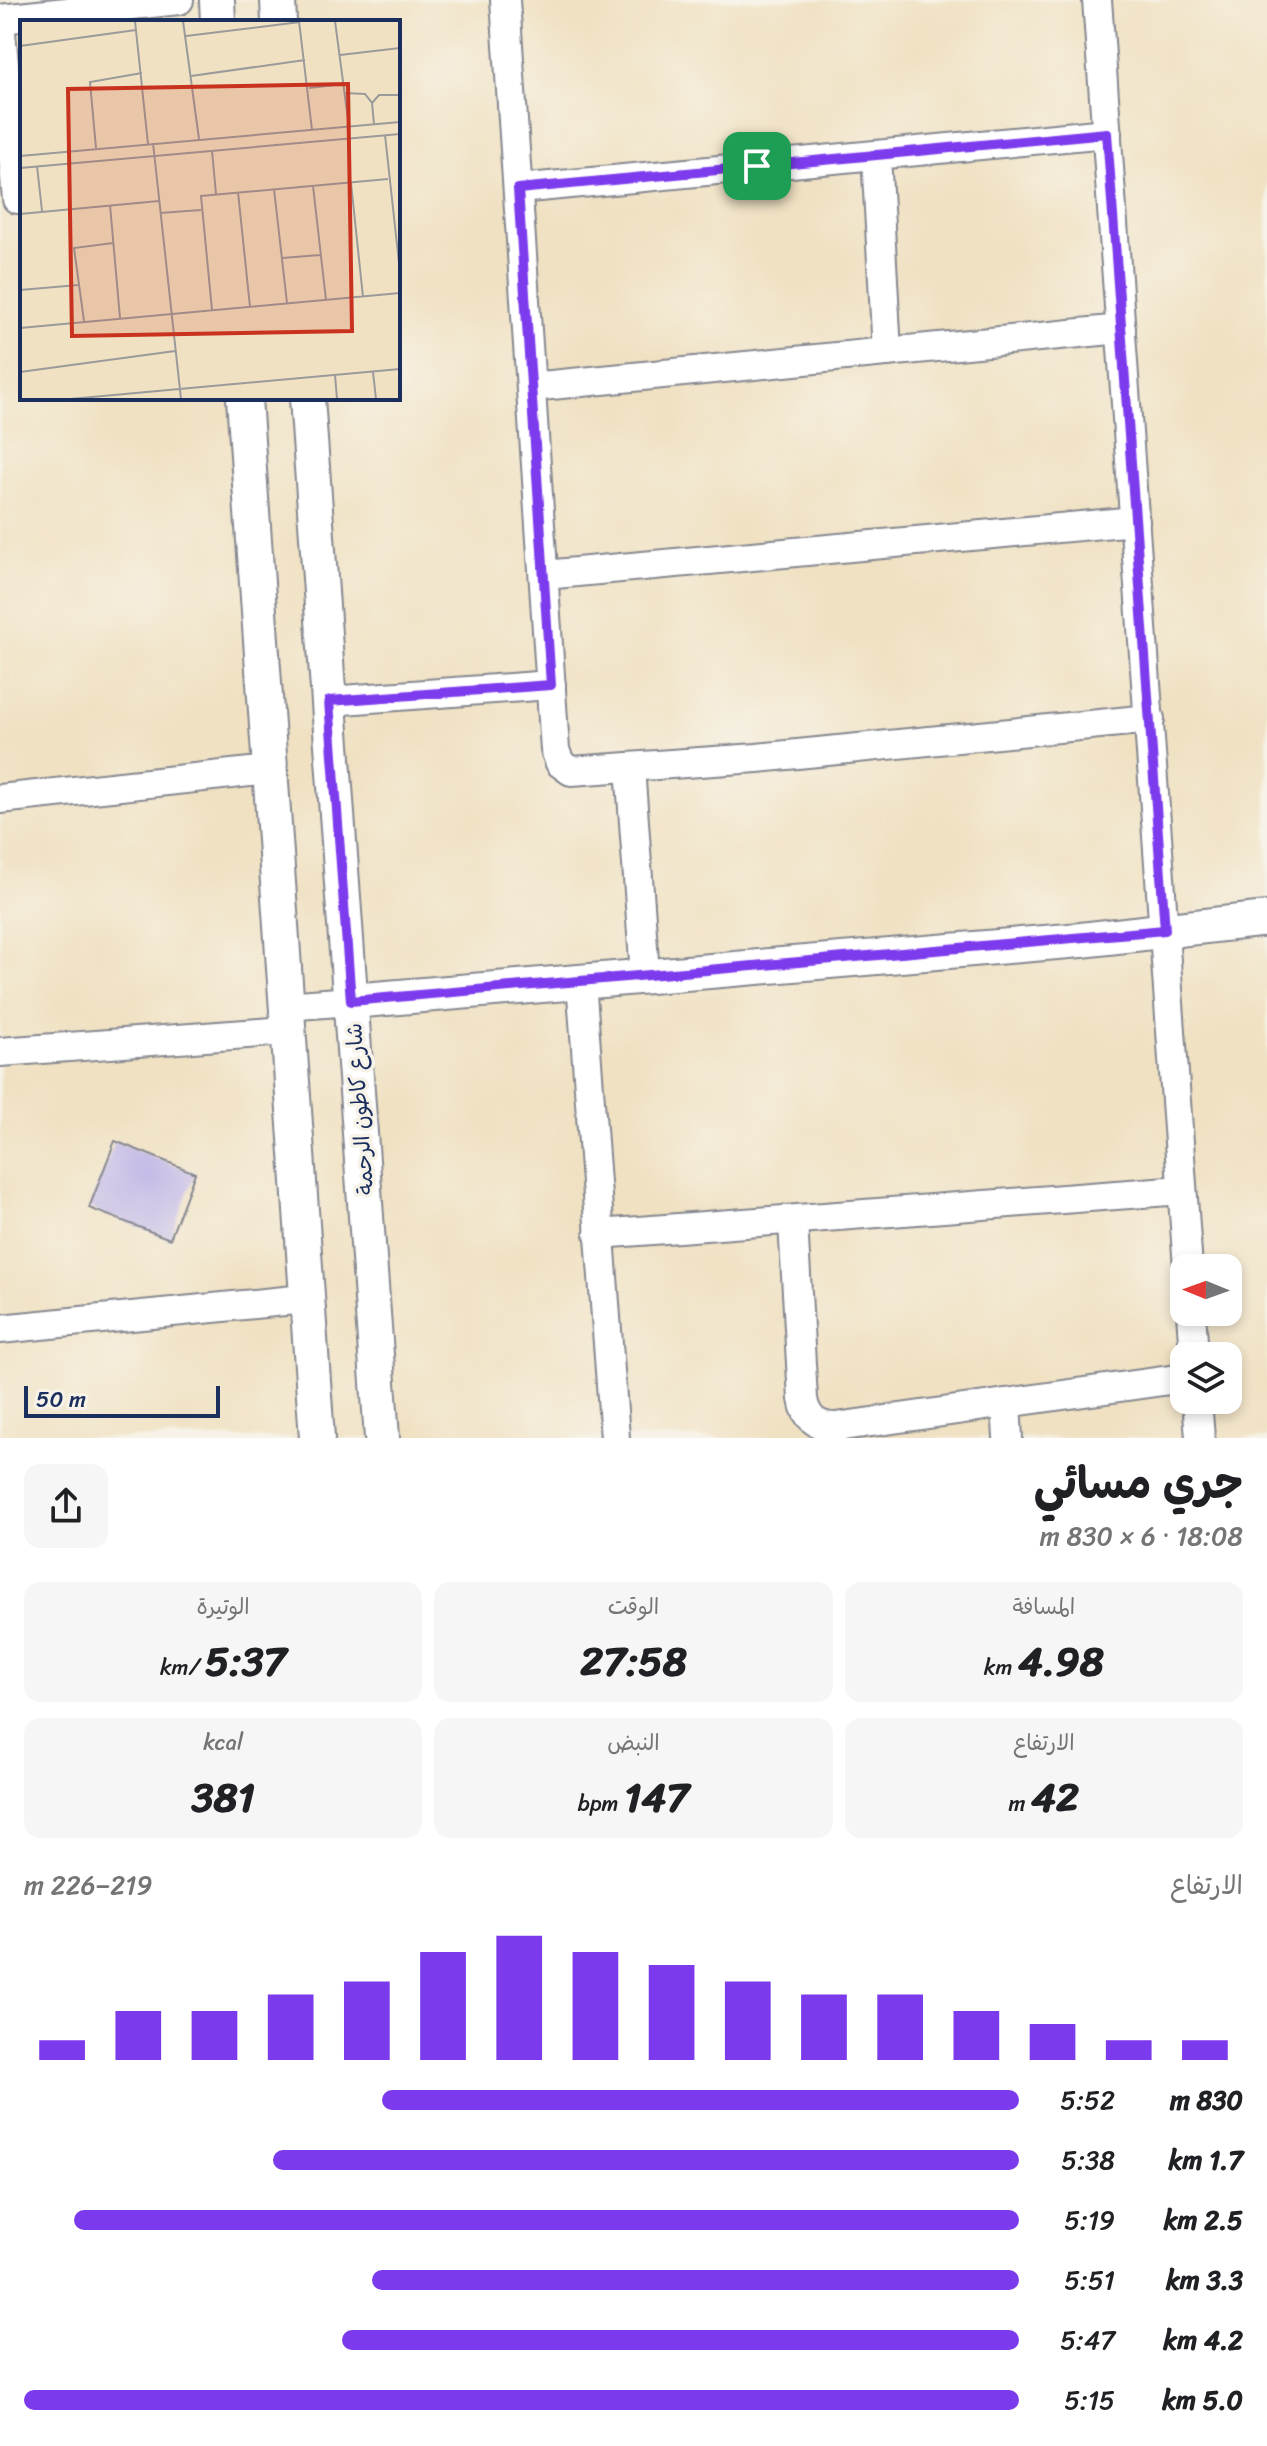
<!DOCTYPE html>
<html lang="ar">
<meta charset="utf-8">
<style>
body{margin:0;font-family:Sriracha,"Playpen Sans Arabic",sans-serif;background:#f6f6f6;color:#202124;direction:rtl;height:100vh;display:flex;flex-direction:column;font-size:30px;white-space:nowrap}
*{box-sizing:border-box;margin:0}
p{font-size:26px;color:#757577}
.icon{flex:none;width:44px;height:44px;fill:none;stroke:currentColor;stroke-width:2;stroke-linecap:round;stroke-linejoin:round}
.map{position:relative;height:1438px;overflow:hidden;direction:ltr}
.side{display:flex;flex-direction:column;background:#fff;flex:1}
.side>*{flex:none}
.needle{width:52px;rotate:271deg}
.controls{position:absolute;left:1170px;top:1254px;display:grid;gap:16px}
.controls a{display:grid;place-items:center;width:72px;height:72px;border-radius:16px;background:#fff;box-shadow:0 4px 12px #0003;font-size:40px}
.scale{position:absolute;left:24px;bottom:20px;width:196px;box-sizing:border-box;padding-left:8px;border:4px solid #1b2f5e;border-top:0;font-size:22px;line-height:28px;white-space:nowrap;color:#1b2f5e;-webkit-text-stroke:6px #f7f3e8;paint-order:stroke}
.pin{position:absolute;display:grid;place-items:center;width:68px;height:68px;color:#fff;margin:-34px;border-radius:16px;box-shadow:0 4px 12px #0006}
.round{display:grid;place-items:center;flex:none;width:84px;height:84px;border-radius:16px;background:#f6f6f6}
.overview{display:flex;align-items:center;justify-content:space-between;height:136px;padding:0 24px}
h1{font-size:44px;font-weight:700;line-height:60px}
.metrics{display:grid;grid-template-columns:repeat(3,1fr);gap:12px;height:136px;padding:8px 24px}
.metrics div{display:grid;align-content:center;border-radius:16px;background:#f6f6f6;text-align:center}
.metrics b{font-size:40px;font-weight:700}
.metrics small{font-size:22px;font-weight:400}
.metrics p{font-size:22px}
.chart{height:224px;padding:16px 24px}
.chart p{display:flex;justify-content:space-between}
.chart svg{width:100%;height:144px;margin-top:8px;stroke:#7c3aed;stroke-width:6}
ul{padding:0 24px;list-style:none;font-size:26px}
li{display:grid;grid-template-columns:128px 96px 1fr;align-items:center;height:60px}
li i{height:20px;border-radius:10px;background:#7c3aed}
.map>svg:first-child{display:block}
.building{fill:#bfb5e7}
.lines{fill:none;stroke-linecap:round;stroke-linejoin:round}
.minor-casing{stroke:#868890;stroke-width:32}
.tertiary-casing{stroke:#868890;stroke-width:38}
.minor{stroke:#fff;stroke-width:28}
.tertiary{stroke:#fff;stroke-width:34}
.route-casing{stroke:#fff;stroke-width:16}
.route{stroke:#7c3aed;stroke-width:10}
.labels{text-anchor:middle;stroke-width:7;stroke-linejoin:round;paint-order:stroke}
.street-label{font-size:22px;fill:#1b2f5e;stroke:#f7f3e8}
.inset-road{fill:none;stroke:#9b9a9a;stroke-width:2}
.view{fill:#c8321e;fill-opacity:0.15;stroke:#c8321e;stroke-width:4}
.inset-edge{fill:none;stroke:#1b2f5e;stroke-width:4}
</style>
<div class="map">
<svg width="1267" height="1438" viewBox="0 0 1267 1438">
<rect width="100%" height="100%" fill="#f7f3e8"/>
<filter id="ink" filterUnits="userSpaceOnUse"><feTurbulence type="fractalNoise" baseFrequency=".0125" numOctaves="2"/><feDisplacementMap in="SourceGraphic" scale="16" xChannelSelector="R" yChannelSelector="G"/><feConvolveMatrix kernelMatrix="1 2 1 2 8 2 1 2 1" color-interpolation-filters="sRGB"/></filter>
<filter id="wash" filterUnits="userSpaceOnUse"><feTurbulence type="fractalNoise" baseFrequency=".006" numOctaves="4" result="noise"/><feDisplacementMap in="SourceGraphic" scale="32" xChannelSelector="R" yChannelSelector="G"/><feGaussianBlur stdDeviation="1.8" result="paint"/><feColorMatrix in="noise" values="0 0 0 0 0 0 0 0 0 0 0 0 0 0 0 0 0 1.4 0 .05"/><feComposite in="paint" operator="in"/></filter>
<g filter="url(#wash)">
<rect width="100%" height="100%" fill="#f0e1c2"/>
<g id="blocks">
<path class="building" d="M115,1141L195,1173L170,1239L89,1208Z"/>
</g>
</g>
<g filter="url(#ink)">
<use href="#blocks" fill-opacity="0" stroke="#868890" stroke-width="2"/>
<g class="lines">
<g class="minor-casing">
<g id="minor">
<path d="M505,0L555,750L560,763L571,771L757,758L1150,719"/>
<path d="M1097,0L1188,1268"/>
<path d="M0,19L179,0"/>
<path d="M0,22L17,199"/>
<path d="M876,155L887,352"/>
<path d="M518,189L1107,133"/>
<path d="M531,387L1121,329"/>
<path d="M544,575L1135,521"/>
<path d="M329,701L551,685"/>
<path d="M630,767L645,975"/>
<path d="M0,799L269,770"/>
<path d="M581,981L615,1438"/>
<path d="M285,1006L351,1001"/>
<path d="M0,1052L287,1031"/>
<path d="M793,1222L803,1399C806,1418 817,1427 836,1427L1184,1378"/>
<path d="M599,1234L1182,1190"/>
<path d="M1191,1312L1194,1356"/>
<path d="M0,1329L305,1299"/>
<path d="M1197,1400L1200,1438"/>
<path d="M1006,1403L1008,1438"/>
</g>
</g>
<g class="tertiary-casing">
<g id="tertiary">
<path d="M217,0L218,22"/>
<path d="M278,0L279,22"/>
<path d="M244,398L317,1438"/>
<path d="M307,398L382,1438"/>
<path d="M351,1001L1081,940L1267,919"/>
</g>
</g>
<use href="#minor" class="minor"/>
<use href="#tertiary" class="tertiary"/>
</g>
</g>
<g class="lines" filter="url(#ink)">
<g class="route-casing">
<path id="route" d="M1107,133L1165,930L351,1001L329,701L551,685L518,189Z"/>
</g>
<use href="#route" class="route"/>
</g>
<g class="labels">
<g class="street-label">
<text transform="translate(359 1109) rotate(-94)" y="8">شارع كاطون الرحمة</text>
</g>
</g>
<g transform="translate(20 20)">
<rect width="380" height="380" fill="#f0e1c2"/>
<path class="inset-road" d="M115,1L128,124M163,1L179,119M279,1L292,110M315,1L329,107M166,16L280,2M0,26L116,10M320,35L380,28M171,56L285,40M289,68L324,64M325,73L345,74L352,83L354,104M352,83L359,75H380M365,115L380,252M133,123L161,379M76,128L70,62L122,53M192,131L196,174M0,136L380,102M17,146L22,191M0,148L380,114M331,163L343,277M293,166L306,280M254,169L267,283M218,172L230,287M90,185L100,298M140,193L181,190M0,194L139,181M262,238L300,235M0,270L58,265M192,290L181,176L368,159M64,301L54,228L93,223M0,308L380,273M0,352L155,331M353,352L356,379M315,355L317,379M50,379L380,349"/>
<path class="view" d="M328,64L332,311L52,316L48,69Z"/>
<rect width="380" height="380" class="inset-edge"/>
</g>
</svg>
<div class="controls">
<a><svg class="needle" viewBox="-14 -14 28 28"><path d="M0-13l5 13h-10z" fill="#e53935"/><path d="M0 13l5-13h-10z" fill="#757577"/></svg></a>
<a><svg class="icon" aria-label="layers" viewBox="0 0 24 24"><path d="M12 4l9 5-9 5-9-5zM3 14l9 5 9-5"/></svg></a>
</div>
<div class="scale">50 m</div>
<div class="pin" style="left:757px;top:166px;background:#1e9e55"><svg class="icon" aria-label="arrive" viewBox="0 0 24 24"><path d="M6 21V4h12l-3 4 3 4H6"/></svg></div>
</div>
<section class="side">
<div class="overview"><div><h1>جري مسائي</h1><p>18:08 · 6 × 830 m</p></div><a class="round"><svg class="icon" aria-label="share" viewBox="0 0 24 24"><path d="M12 15V3M7 8l5-5 5 5M5 13v7h14v-7"/></svg></a></div>
<div class="metrics">
<div><p>المسافة</p><b>4.98<small> km</small></b></div>
<div><p>الوقت</p><b>27:58</b></div>
<div><p>الوتيرة</p><b>5:37<small> /km</small></b></div>
</div>
<div class="metrics">
<div><p>الارتفاع</p><b>42<small> m</small></b></div>
<div><p>النبض</p><b>147<small> bpm</small></b></div>
<div><p>kcal</p><b>381</b></div>
</div>
<div class="chart"><p><span>الارتفاع</span>219–226 m</p>
<svg viewBox="0 0 160 44" preserveAspectRatio="none"><path d="M5 44V38M15 44V29M25 44V29M35 44V24M45 44V20M55 44V11M65 44V6M75 44V11M85 44V15M95 44V20M105 44V24M115 44V24M125 44V29M135 44V33M145 44V38M155 44V38"/></svg>
</div>
<ul>
<li><b>830 m</b>5:52<i style="width:64%"></i></li>
<li><b>1.7 km</b>5:38<i style="width:75%"></i></li>
<li><b>2.5 km</b>5:19<i style="width:95%"></i></li>
<li><b>3.3 km</b>5:51<i style="width:65%"></i></li>
<li><b>4.2 km</b>5:47<i style="width:68%"></i></li>
<li><b>5.0 km</b>5:15<i style="width:100%"></i></li>
</ul>
</section>
